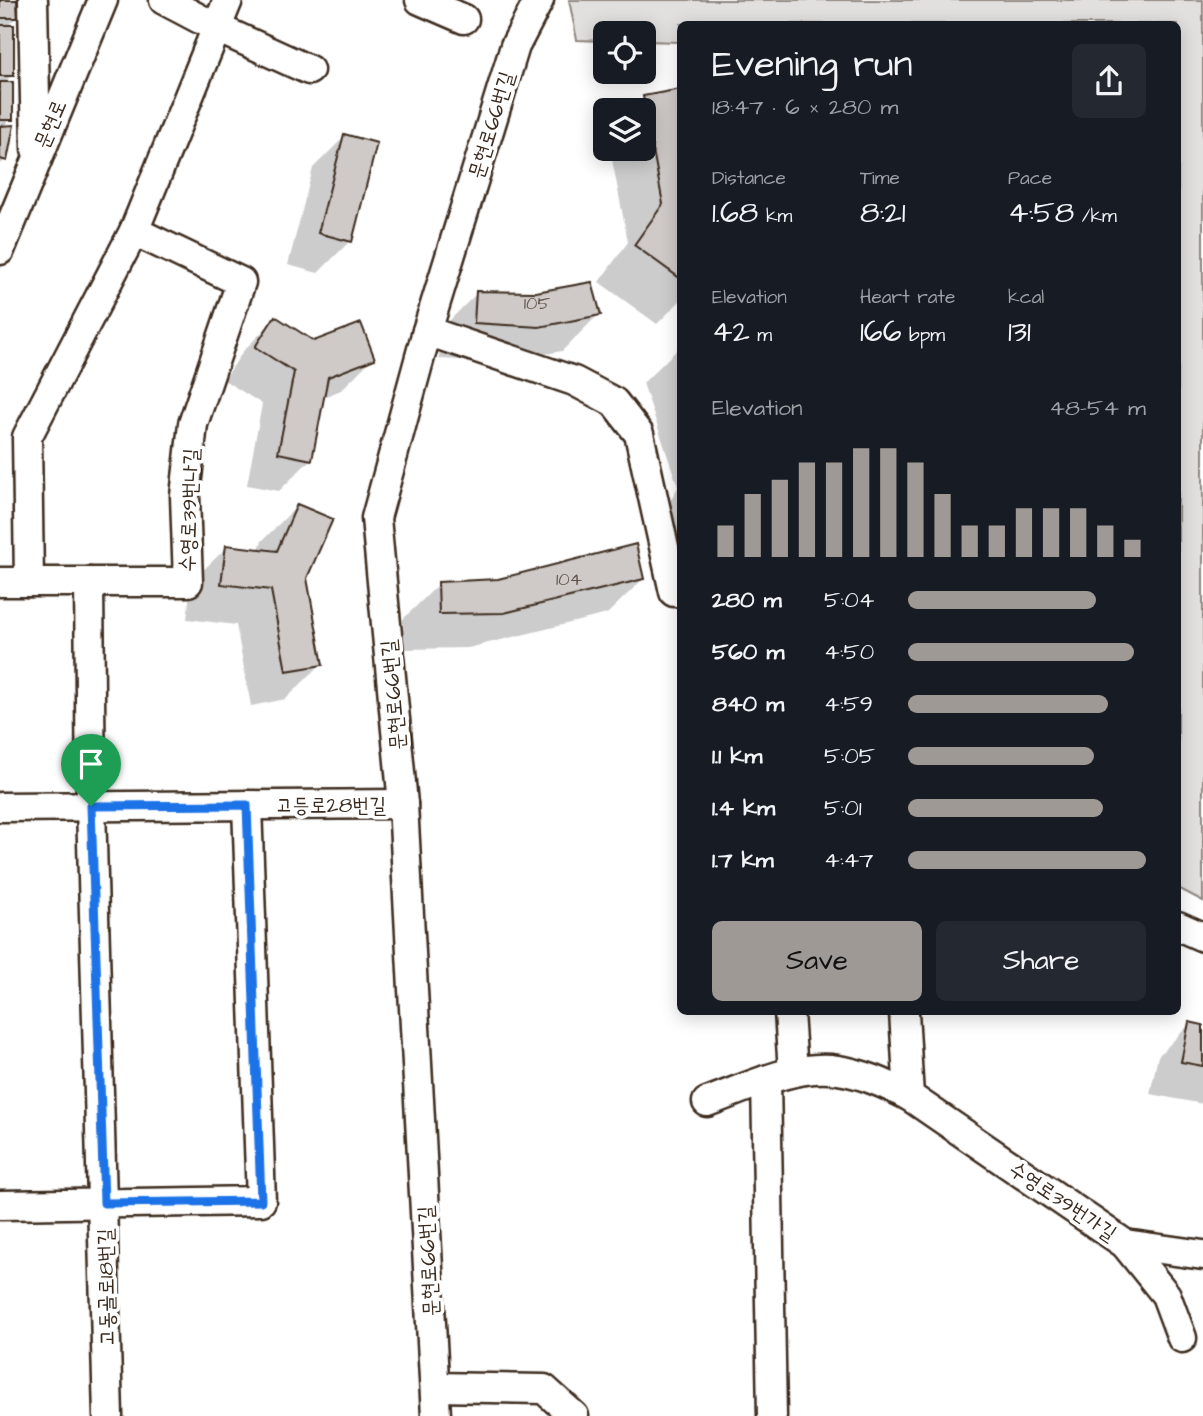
<!DOCTYPE html>
<meta charset="utf-8">
<style>
body{margin:0;font-family:"Architects Daughter","Poor Story",sans-serif;background:#242831;color:#f1f3f6;height:100vh;display:flex;flex-direction:column;font-size:26px;white-space:nowrap}
*{box-sizing:border-box;margin:0}
p{font-size:23px;color:#9ea1a6}
.icon{flex:none;width:38px;height:38px;fill:none;stroke:currentColor;stroke-width:2;stroke-linecap:round;stroke-linejoin:round}
.map{position:relative;flex:1;overflow:hidden}
.panel{position:absolute;left:677px;top:21px;width:504px;height:994px;display:flex;flex-direction:column;background:#171b24;border-radius:10px;box-shadow:0 4px 18px #0003}
.panel>*{flex:none}
.buttons{position:absolute;left:593px;top:21px;display:grid;gap:14px}
.buttons a{display:grid;place-items:center;width:63px;height:63px;border-radius:10px;background:#171b24;box-shadow:0 4px 18px #0003;font-size:35px}
.pin{position:absolute;display:grid;place-items:center;width:60px;height:60px;color:#fff;margin:-72px -30px;border-radius:50% 50% 50% 0;rotate:-45deg;box-shadow:0 0 7px #0007}
.pin .icon{rotate:45deg}
.round{display:grid;place-items:center;flex:none;width:74px;height:74px;border-radius:10px;background:#242831}
.headline{display:flex;align-items:center;justify-content:space-between;height:119px;padding:0 35px}
h1{font-size:38px;font-weight:600;line-height:52px}
.metrics{display:grid;grid-template-columns:repeat(3,1fr);gap:10px;height:119px;padding:7px 35px}
.metrics div{display:grid;align-content:center}
.metrics b{font-size:30px;font-weight:600}
.metrics small{font-size:19px;font-weight:400}
.metrics p{font-size:19px}
.chart{height:196px;padding:14px 35px}
.chart p{display:flex;justify-content:space-between}
.chart svg{width:100%;height:126px;margin-top:7px;stroke:#9f9995;stroke-width:6}
.button{display:flex;gap:14px;margin-top:auto;padding:14px 35px}
.button a{flex:1;height:80px;border-radius:10px;background:#9f9995;color:#111;font-size:28px;font-weight:600;line-height:80px;text-align:center}
.button a+a{background:#242831;color:#f1f3f6}
ul{padding:0 35px;list-style:none;font-size:23px}
li{display:grid;grid-template-columns:112px 84px 1fr;align-items:center;height:52px}
li i{height:18px;border-radius:9px;background:#9f9995}
.map>svg:first-child{display:block}
.green{fill:#e2e0de;stroke:#8e857e;stroke-width:2}
.shadow{fill:#0003}
.building{fill:#cfcac7;stroke:#3b2a1e;stroke-width:2}
.lines{fill:none;stroke-linecap:round;stroke-linejoin:round}
.minor-casing{stroke:#3b2a1e;stroke-width:33}
.minor{stroke:#fff;stroke-width:28}
.route-casing{stroke:#fff;stroke-width:14}
.route{stroke:#1a73e8;stroke-width:9}
.labels{text-anchor:middle;stroke-width:7;stroke-linejoin:round;paint-order:stroke}
.number-label{font-size:18px;fill:#605248}
.street-label{font-size:21px;fill:#3b2a1e;stroke:#fff}
</style>
<div class="map">
<svg width="1203" height="1416" viewBox="0 0 1203 1416">
<rect width="100%" height="100%" fill="#fff"/>
<filter id="ink" filterUnits="userSpaceOnUse"><feTurbulence type="fractalNoise" baseFrequency=".0143" numOctaves="2"/><feDisplacementMap in="SourceGraphic" scale="14" xChannelSelector="R" yChannelSelector="G"/><feConvolveMatrix kernelMatrix="1 2 1 2 8 2 1 2 1" color-interpolation-filters="sRGB"/></filter>
<g filter="url(#ink)">
<path class="green" d="M569,0H1203V901L1178,888V24H681V42L644,41V33H606L605,41L577,40Z"/>
<g class="shadow">
<path d="M0,0H16V18L7,26L12,75L3,84L11,119L3,127L5,160L0,165Z"/>
<path d="M681,91V300L657,324L599,282L628,242L610,149H644V110H631L644,98Z"/>
<path d="M345,136L350,241L318,273L288,265L313,168Z"/>
<path d="M477,293L599,314L562,351L502,362L439,359L441,329Z"/>
<path d="M276,318L314,343L373,358L341,390L322,398L311,459L279,491L247,485L262,404L224,380L244,350Z"/>
<path d="M681,346V544L655,530L678,487L643,383Z"/>
<path d="M297,506L306,577L321,664L286,699L251,706L236,625L187,619L191,582L227,547L258,551L262,541Z"/>
<path d="M643,579L607,614L468,648L404,649L403,619L439,584Z"/>
<path d="M1190,1024L1203,1027V1104L1150,1094L1158,1056Z"/>
</g>
<g class="building">
<path d="M0,0H17L18,18H0Z"/>
<rect x="0" y="25" width="14" height="51"/>
<rect x="0" y="82" width="13" height="38"/>
<path d="M681,89V279L634,245L663,204L643,96Z"/>
<path d="M14,125L7,161L0,159V126Z"/>
<path d="M344,134L377,143L352,242L318,233Z"/>
<path d="M592,282L601,315L539,327L474,323L476,291L536,292Z"/>
<path d="M275,316L314,341L361,323L375,359L328,377L312,460L278,453L294,372L255,347Z"/>
<path d="M297,504L333,519L307,578L323,665L286,671L271,590L221,584L226,545L277,551Z"/>
<path d="M636,544L644,579L504,613L439,614L438,582L498,579Z"/>
<path d="M1189,1022L1203,1025V1066L1181,1062Z"/>
</g>
<g class="lines">
<g class="minor-casing">
<g id="minor">
<path d="M33,0L36,149"/>
<path d="M164,0L217,28L309,70"/>
<path d="M420,0L464,19"/>
<path d="M0,250L103,0"/>
<path d="M427,331L574,381L614,402L639,434L674,592"/>
<path d="M0,582H188L185,496L193,424L241,282L134,231"/>
<path d="M29,582L27,437L134,231L228,0"/>
<path d="M89,582L91,806L108,1416"/>
<path d="M0,807L403,804"/>
<path d="M1178,926L1203,937"/>
<path d="M789,1012L793,1072"/>
<path d="M904,1012L909,1096"/>
<path d="M766,1080L772,1416"/>
<path d="M707,1102C746,1088 796,1063 838,1070C864,1074 886,1084 909,1096L1125,1244L1166,1295L1182,1338"/>
<path d="M0,1205L261,1201L247,805"/>
<path d="M1125,1244L1203,1255"/>
<path d="M435,1387L544,1389L574,1416"/>
<path d="M436,1416L403,804L376,518L427,331L515,46L539,0"/>
</g>
</g>
<use href="#minor" class="minor"/>
</g>
</g>
<g class="lines" filter="url(#ink)">
<g class="route-casing">
<path id="route" d="M247,805L261,1201L104,1203L91,806Z"/>
</g>
<use href="#route" class="route"/>
</g>
<g class="labels">
<g class="number-label">
<text x="537" y="309">105</text>
<text x="569" y="585">104</text>
</g>
<g class="street-label">
<text transform="translate(50 124) rotate(-67)" y="7">문현로</text>
<text transform="translate(491 125) rotate(-73)" y="7">문현로66번길</text>
<text transform="translate(189 510) rotate(-88)" y="7">수영로39번나길</text>
<text transform="translate(393 695) rotate(-95)" y="7">문현로66번길</text>
<text x="331" y="812">고등로28번길</text>
<text transform="translate(1063 1201) rotate(34)" y="7">수영로39번가길</text>
<text transform="translate(428 1261) rotate(-93)" y="7">문현로66번길</text>
<text transform="translate(106 1287) rotate(-91)" y="7">고동골로18번길</text>
</g>
</g>
</svg>
<div class="buttons">
<a><svg class="icon" aria-label="locate" viewBox="0 0 24 24"><circle cx="12" cy="12" r="6"/><path d="M12 2v4M12 18v4M2 12h4M18 12h4"/></svg></a>
<a><svg class="icon" aria-label="layers" viewBox="0 0 24 24"><path d="M12 4l9 5-9 5-9-5zM3 14l9 5 9-5"/></svg></a>
</div>
<div class="pin" style="left:91px;top:806px;background:#1e9e55"><svg class="icon" aria-label="arrive" viewBox="0 0 24 24"><path d="M6 21V4h12l-3 4 3 4H6"/></svg></div>
<section class="panel">
<div class="headline"><div><h1>Evening run</h1><p>18:47 · 6 × 280 m</p></div><a class="round"><svg class="icon" aria-label="share" viewBox="0 0 24 24"><path d="M12 15V3M7 8l5-5 5 5M5 13v7h14v-7"/></svg></a></div>
<div class="metrics">
<div><p>Distance</p><b>1.68<small> km</small></b></div>
<div><p>Time</p><b>8:21</b></div>
<div><p>Pace</p><b>4:58<small> /km</small></b></div>
</div>
<div class="metrics">
<div><p>Elevation</p><b>42<small> m</small></b></div>
<div><p>Heart rate</p><b>166<small> bpm</small></b></div>
<div><p>kcal</p><b>131</b></div>
</div>
<div class="chart"><p><span>Elevation</span>48–54 m</p>
<svg viewBox="0 0 160 44" preserveAspectRatio="none"><path d="M5 44V33M15 44V22M25 44V17M35 44V11M45 44V11M55 44V6M65 44V6M75 44V11M85 44V22M95 44V33M105 44V33M115 44V27M125 44V27M135 44V27M145 44V33M155 44V38"/></svg>
</div>
<ul>
<li><b>280 m</b>5:04<i style="width:79%"></i></li>
<li><b>560 m</b>4:50<i style="width:95%"></i></li>
<li><b>840 m</b>4:59<i style="width:84%"></i></li>
<li><b>1.1 km</b>5:05<i style="width:78%"></i></li>
<li><b>1.4 km</b>5:01<i style="width:82%"></i></li>
<li><b>1.7 km</b>4:47<i style="width:100%"></i></li>
</ul>
<div class="button"><a>Save</a><a>Share</a></div>
</section>
</div>
